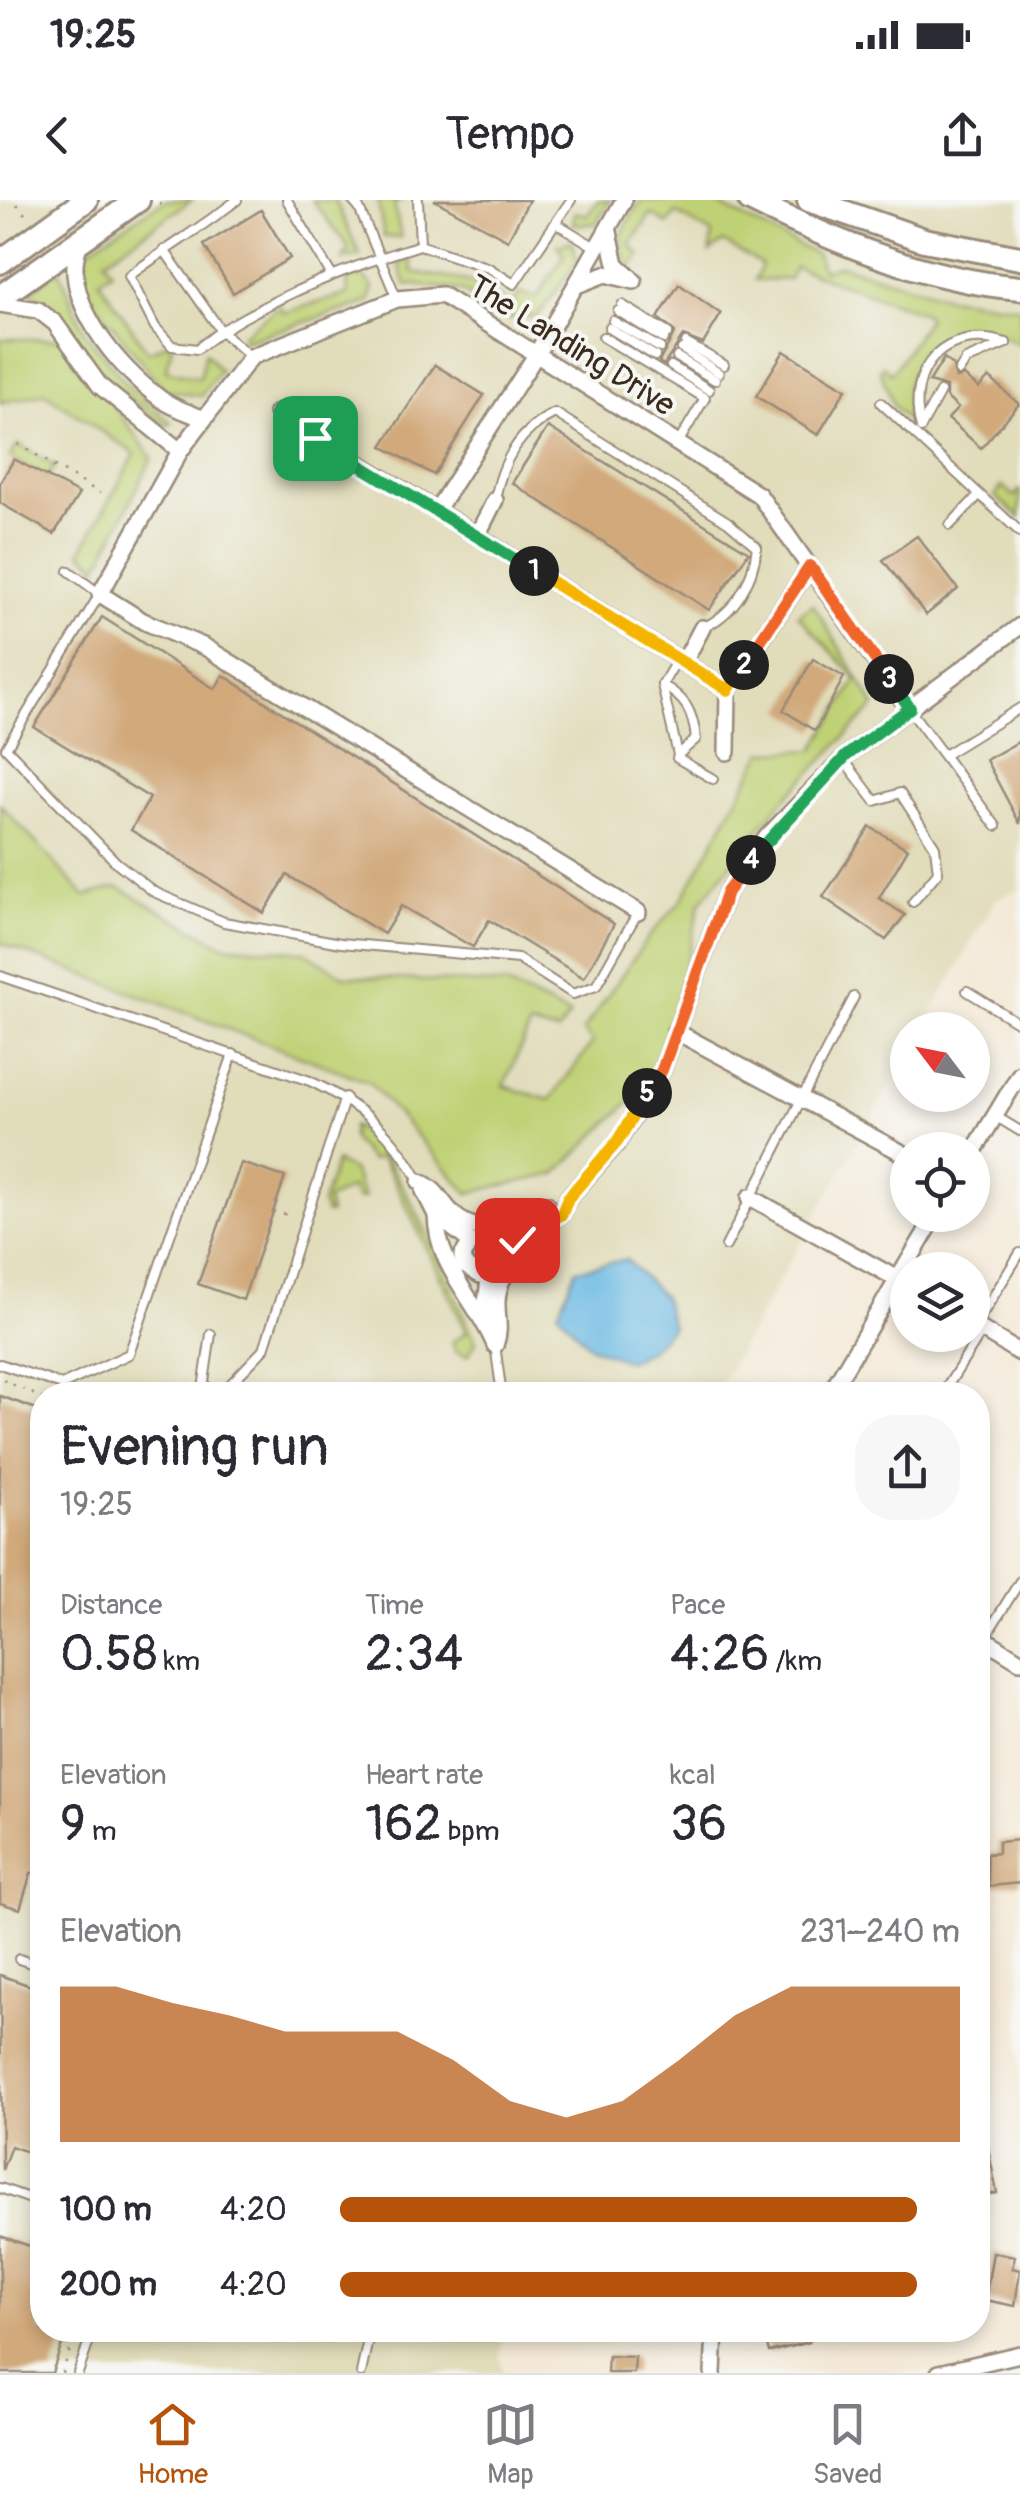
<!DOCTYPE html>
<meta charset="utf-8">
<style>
body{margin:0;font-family:Pangolin,sans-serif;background:#f7f7f7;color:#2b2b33;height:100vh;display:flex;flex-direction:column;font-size:38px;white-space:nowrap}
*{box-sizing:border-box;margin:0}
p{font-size:32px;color:#7c7c81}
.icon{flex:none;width:55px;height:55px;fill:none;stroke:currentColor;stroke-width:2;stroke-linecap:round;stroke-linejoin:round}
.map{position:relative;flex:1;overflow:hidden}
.panel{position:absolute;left:30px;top:1182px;width:960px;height:960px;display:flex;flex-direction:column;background:#fff;border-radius:40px;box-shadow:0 5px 15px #0003}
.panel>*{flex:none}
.needle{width:65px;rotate:302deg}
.fabs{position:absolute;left:890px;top:812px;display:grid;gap:20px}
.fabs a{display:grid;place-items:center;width:100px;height:100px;border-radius:50%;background:#fff;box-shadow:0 5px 15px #0003;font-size:50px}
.pin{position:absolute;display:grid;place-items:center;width:85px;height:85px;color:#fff;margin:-42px;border-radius:20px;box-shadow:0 5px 15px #0006}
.km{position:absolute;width:50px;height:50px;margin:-25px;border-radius:50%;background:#222;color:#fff;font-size:28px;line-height:50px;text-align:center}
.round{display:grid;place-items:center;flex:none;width:105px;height:105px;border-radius:40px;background:#f7f7f7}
.summary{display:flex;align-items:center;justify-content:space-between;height:170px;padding:0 30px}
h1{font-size:55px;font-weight:600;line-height:75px}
.figures{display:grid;grid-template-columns:repeat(3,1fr);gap:15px;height:170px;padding:10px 30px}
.figures div{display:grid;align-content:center}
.figures b{font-size:50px;font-weight:600}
.figures small{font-size:28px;font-weight:400}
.figures p{font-size:28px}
.chart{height:280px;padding:20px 30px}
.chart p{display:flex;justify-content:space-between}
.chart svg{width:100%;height:180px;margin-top:10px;fill:#b45309;opacity:.7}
ul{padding:0 30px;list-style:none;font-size:32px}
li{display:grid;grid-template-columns:160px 120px 1fr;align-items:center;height:75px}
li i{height:25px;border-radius:12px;background:#b45309}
.status{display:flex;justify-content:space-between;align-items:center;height:70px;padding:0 50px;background:#fff;direction:ltr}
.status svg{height:28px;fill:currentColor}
header{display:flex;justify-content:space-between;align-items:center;height:130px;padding:0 30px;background:#fff;font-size:45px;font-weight:600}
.tabs{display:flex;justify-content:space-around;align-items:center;height:140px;border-top:2px solid #e1e1e2;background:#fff;font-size:28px;color:#7c7c81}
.tabs a{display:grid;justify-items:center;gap:5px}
.tabs .selected{color:#b45309}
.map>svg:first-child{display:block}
.built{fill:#e1dcba}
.green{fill:#bfd174;stroke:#7d7e49;stroke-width:2.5}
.water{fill:#69b9e3;stroke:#527280;stroke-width:2.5}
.building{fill:#d1a97a}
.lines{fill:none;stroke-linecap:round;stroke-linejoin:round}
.service-casing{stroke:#988a7a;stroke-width:12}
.minor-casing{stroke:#988a7a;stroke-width:20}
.secondary-casing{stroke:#988a7a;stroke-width:28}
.path{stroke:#988a7a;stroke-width:2.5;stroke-dasharray:2.5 8;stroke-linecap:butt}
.service{stroke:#fff;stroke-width:8}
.minor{stroke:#fff;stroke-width:15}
.secondary{stroke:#fff;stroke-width:22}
.split-1-casing{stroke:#fff;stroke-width:20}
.split-2-casing{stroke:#fff;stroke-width:20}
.split-3-casing{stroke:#fff;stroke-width:20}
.split-4-casing{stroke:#fff;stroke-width:20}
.split-5-casing{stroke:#fff;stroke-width:20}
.split-6-casing{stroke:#fff;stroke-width:20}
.split-1{stroke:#22a559;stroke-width:12}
.split-2{stroke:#f5b400;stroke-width:12}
.split-3{stroke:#f0652b;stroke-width:12}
.split-4{stroke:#22a559;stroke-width:12}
.split-5{stroke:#f0652b;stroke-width:12}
.split-6{stroke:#f5b400;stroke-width:12}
.labels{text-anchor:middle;stroke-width:8;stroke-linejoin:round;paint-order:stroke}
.street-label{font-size:32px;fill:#3b2a1e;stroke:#f6f6f2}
</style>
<div class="status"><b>19:25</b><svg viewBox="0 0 49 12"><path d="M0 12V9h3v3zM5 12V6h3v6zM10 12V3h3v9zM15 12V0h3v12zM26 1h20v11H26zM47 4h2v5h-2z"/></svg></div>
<header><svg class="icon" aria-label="back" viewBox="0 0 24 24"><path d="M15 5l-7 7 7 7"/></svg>Tempo<svg class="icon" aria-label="share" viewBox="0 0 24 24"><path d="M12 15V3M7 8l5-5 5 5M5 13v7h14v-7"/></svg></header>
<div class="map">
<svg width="1020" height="2173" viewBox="0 0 1020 2173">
<rect width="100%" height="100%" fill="#f6f6f2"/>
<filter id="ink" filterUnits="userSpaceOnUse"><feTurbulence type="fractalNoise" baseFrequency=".01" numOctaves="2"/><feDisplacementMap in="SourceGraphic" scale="20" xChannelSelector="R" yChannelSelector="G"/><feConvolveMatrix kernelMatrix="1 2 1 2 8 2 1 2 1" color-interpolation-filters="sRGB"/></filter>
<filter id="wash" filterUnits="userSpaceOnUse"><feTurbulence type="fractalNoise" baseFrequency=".0048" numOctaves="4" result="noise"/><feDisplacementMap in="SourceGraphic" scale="40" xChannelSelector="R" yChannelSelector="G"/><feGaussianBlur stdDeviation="2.25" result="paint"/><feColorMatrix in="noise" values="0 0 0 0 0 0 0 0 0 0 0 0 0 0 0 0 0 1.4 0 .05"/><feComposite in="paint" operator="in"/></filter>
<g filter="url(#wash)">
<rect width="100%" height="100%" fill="#f4e9d7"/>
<path class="built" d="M0,0H1020V689L996,699L922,830H908L907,855L714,1195H42V2130H504L500,2155L503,2173H0Z"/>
<g class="green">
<path d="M165,0H192L105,60L112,71L99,80L148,152L169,143L172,146L166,170L200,178L205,152L220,170L201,196L164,190L85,90L81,60L92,47Z"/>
<path d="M312,0H335L360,55L343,59L349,48Z"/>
<path d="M378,0H404L394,3L401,37H384Z"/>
<path d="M598,0H611L595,24H573L575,12L587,15Z"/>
<path d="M641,0H709L817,55L823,71L840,65L948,97L1020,107V144C1004,136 986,127 968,128C947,130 917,162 910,179C905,192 907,205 910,218L905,219L893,205L880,169L883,166L891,173L895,169L928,118L924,113L795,67L789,79L755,80L762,65L723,42L710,52L712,34L676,13L667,24L651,14L630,45L640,55L631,67C609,43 627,24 641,0Z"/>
<path d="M571,41L578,60L538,116L507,119L460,90L405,84L399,63L409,56L413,72L468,81L512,105L520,92L536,98L564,56L558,45Z"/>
<path d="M59,69L84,131L129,187L172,223L167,226C139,207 113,186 91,160C67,132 64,111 30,92Z"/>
<path d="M363,76L373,87L369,102L244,141L242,135L280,105L282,113L348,94L347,78Z"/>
<path d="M0,139H66L152,258L98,367L81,352L135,254L45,193L0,203Z"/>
<path d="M18,244L55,266L47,277L10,257Z"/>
<path d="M1002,286L1014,296L1020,290V318L995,296Z"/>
<path d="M813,404L875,506L777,607L700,703L662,870L556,974L468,993L369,882L0,743V604L85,696L118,687L222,745L305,752L344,776L507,785L570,815L558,832L530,826L504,886L550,900L593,842L583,831L650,735L681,701L763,552L814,550L857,479L798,415Z"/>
<path d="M352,926C392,938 456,1099 476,1142L468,1156L456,1152L452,1142L467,1132L393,978L380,957L371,961L352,939Z"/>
<path d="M336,962L353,971L364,998L357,999L351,988L327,1000L330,1013L326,1014L322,1003Z"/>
</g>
<path class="water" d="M626,1059L663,1097L672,1127L650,1150L628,1161L590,1147L558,1112L576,1070Z"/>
<g id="blocks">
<g class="building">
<path d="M434,0H529L508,40Z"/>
<path d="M261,10L290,58L233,93L204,45Z"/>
<path d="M679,84L721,114L703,144L683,136L664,165L659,162L675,132L658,118Z"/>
<path d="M784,151L846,189L818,235L756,196Z"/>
<path d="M944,158L953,166L956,178L964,176L979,188L989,177L1019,204L981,248L948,219L958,208L946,197V187L929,182Z"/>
<path d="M435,165L484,195L434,275L382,246Z"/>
<path d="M548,227L749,352L709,410L512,283Z"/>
<path d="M14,259L79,294L54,334L0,303V283Z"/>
<path d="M917,336L958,389L926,415L883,360Z"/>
<path d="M102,417L215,489L223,475L614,724L584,778L489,720L473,747L401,706L384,734L287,675L264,713L131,630L150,598L34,527Z"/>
<path d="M813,459L844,477L815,531L783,510Z"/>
<path d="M1020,541V624L986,560Z"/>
<path d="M870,627L908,649L879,698L905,715L886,740L823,697Z"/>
<path d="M241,963L285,977L243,1100L198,1084Z"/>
<path d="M0,1196L42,1211V1671L31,1673L20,1709L0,1703Z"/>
<path d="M1020,1640V1683L989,1686L986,1654L998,1653V1642Z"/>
<path d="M0,1775L42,1790V1957L11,1946L2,1970Z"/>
<path d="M984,1927L997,1993L978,1997V1928Z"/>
<path d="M0,2036L42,2050V2130H67L52,2173H0Z"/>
<path d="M993,2052L1015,2056L1012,2068L1020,2070L1015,2106L985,2100Z"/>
<path d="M763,2130H806L809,2142L769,2152Z"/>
<path d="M608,2156L635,2157L634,2173H607Z"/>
</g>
</g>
</g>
<g filter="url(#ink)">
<use href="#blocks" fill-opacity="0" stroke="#988a7a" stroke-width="2.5"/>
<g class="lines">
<g class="service-casing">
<g id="service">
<path d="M287,0L331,74"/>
<path d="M352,0L359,8L397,99"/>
<path d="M418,0L420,45L489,68L514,84L571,0"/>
<path d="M556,23L595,47"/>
<path d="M164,50L221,131L197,149L172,146L155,127L129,76C164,50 202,27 237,0"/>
<path d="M622,105L668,133"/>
<path d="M618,111L664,139"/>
<path d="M613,121L660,148"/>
<path d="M609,128L655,156"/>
<path d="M603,137L705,198L678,243"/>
<path d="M686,143L724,165"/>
<path d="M682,149L719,173"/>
<path d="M251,157L221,131C285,92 349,67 420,45"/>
<path d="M677,157L715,180"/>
<path d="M671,166L709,190"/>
<path d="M959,171L966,160L1006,143"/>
<path d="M881,203L1020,332"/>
<path d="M921,227L940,192"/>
<path d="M921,228C905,167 946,125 1006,143"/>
<path d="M495,300C502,261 519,230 555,213L728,322L757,347C753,381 735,414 702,428"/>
<path d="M950,325L979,295"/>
<path d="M69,371L100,394L6,548L116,662L154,692L224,722L341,743L518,759L573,794L596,786L638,712"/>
<path d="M662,485C686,498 693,512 696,539L678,555Z"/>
<path d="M662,485L678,458"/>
<path d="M909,509L996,626"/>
<path d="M944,555L1020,508"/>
<path d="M677,558L713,579"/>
<path d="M844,560L875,601L900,593L935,647L938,672L913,702"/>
<path d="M0,776L310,881C359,904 394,933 420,983"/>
<path d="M967,791L1020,824"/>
<path d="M995,916L1020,931"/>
<path d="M726,1046L854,797"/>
<path d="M975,1126L1020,1053"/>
<path d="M495,1145L502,1195"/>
<path d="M0,1164L62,1185L129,1154L233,854"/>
<path d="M208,1195L204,1182L211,1134"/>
<path d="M220,1195L264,1149L345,897"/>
<path d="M942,1195L982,1131"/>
<path d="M984,1439L1020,1381"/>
<path d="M19,1759L42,1767"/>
<path d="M0,1988L42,2003"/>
<path d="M78,2173L93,2130"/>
<path d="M361,2173L370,2130"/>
</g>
</g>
<g class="minor-casing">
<g id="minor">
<path d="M609,32L616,64L631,78"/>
<path d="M80,43C57,97 119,169 161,199C173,208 190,213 204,219"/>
<path d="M577,85L605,74L634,81"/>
<path d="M0,104L38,110L55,123L100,186L180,251"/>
<path d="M277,213L728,490L727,552"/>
<path d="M436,311L536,155L624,0"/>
<path d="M477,336L495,300"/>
<path d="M684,462L702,428"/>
<path d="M728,490L810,366"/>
<path d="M638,712L205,447L143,421L100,394L180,251L251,157L397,99L442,95L759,295L909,509"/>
<path d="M675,831L908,956"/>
<path d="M972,954L1020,874"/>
<path d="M420,982C440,990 442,1007 459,1019C487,1039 523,1020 547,1004"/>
<path d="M424,991L436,1015L471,1042"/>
<path d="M750,997L908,1085"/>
<path d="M436,1015C437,1068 476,1099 495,1145"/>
<path d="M471,1042L489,1043L523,1026"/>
<path d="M471,1042L462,1056L464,1065L480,1075L490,1072"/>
<path d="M484,1119L490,1072L497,1059L517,1040L562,1014L568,998L617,943L662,870L727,692L767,637L846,556L1020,426"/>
<path d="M972,1124L1020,1153"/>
<path d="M495,1145C501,1130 497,1120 497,1104C496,1077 519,1052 537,1033"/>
<path d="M829,1195L936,1015"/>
<path d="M978,1435L1020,1461"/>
<path d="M713,2173L715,2130"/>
<path d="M939,2173L1020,2154"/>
</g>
</g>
<g class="secondary-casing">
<g id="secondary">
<path d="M750,0C835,42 925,80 1020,88"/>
<path d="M809,0L924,40L1020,58"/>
<path d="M0,62L86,0"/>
<path d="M0,97L138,0"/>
</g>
</g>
<g class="path">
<path d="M17,4L27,17"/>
<path d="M159,5L167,0"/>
<path d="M18,244L100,293"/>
<path d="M47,277L54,267"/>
<path d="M273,1011L291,1016"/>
<path d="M3,1180L42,1198"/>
<path d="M84,1195L95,1190"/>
<path d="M62,2173L77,2130"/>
</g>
<use href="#service" class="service"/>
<use href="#minor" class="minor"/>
<use href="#secondary" class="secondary"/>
</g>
</g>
<g class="lines" filter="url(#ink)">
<g class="split-1-casing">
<path id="split-1" d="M315,238L534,371"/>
</g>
<g class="split-2-casing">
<path id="split-2" d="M534,371L728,490L744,465"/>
</g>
<g class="split-3-casing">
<path id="split-3" d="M744,465L810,366L889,479"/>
</g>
<g class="split-4-casing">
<path id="split-4" d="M751,660L846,556L910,508L889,479"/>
</g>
<g class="split-5-casing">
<path id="split-5" d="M647,893L662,870L727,692L751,660"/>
</g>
<g class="split-6-casing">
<path id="split-6" d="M517,1040L562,1014L568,998L617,942L647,893"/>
</g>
<use href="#split-1" class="split-1"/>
<use href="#split-2" class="split-2"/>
<use href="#split-3" class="split-3"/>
<use href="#split-4" class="split-4"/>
<use href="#split-5" class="split-5"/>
<use href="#split-6" class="split-6"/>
</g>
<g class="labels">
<g class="street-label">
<text transform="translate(572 145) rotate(32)" y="11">The Landing Drive</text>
</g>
</g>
</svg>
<div class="fabs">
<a><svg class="needle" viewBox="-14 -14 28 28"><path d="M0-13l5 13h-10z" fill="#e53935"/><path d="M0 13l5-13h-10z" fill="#7c7c81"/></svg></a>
<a><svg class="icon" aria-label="locate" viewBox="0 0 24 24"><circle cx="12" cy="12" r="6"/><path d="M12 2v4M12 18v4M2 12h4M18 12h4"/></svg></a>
<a><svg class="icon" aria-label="layers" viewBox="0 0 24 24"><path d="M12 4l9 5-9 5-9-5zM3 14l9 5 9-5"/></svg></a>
</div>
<div class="pin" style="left:315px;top:238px;background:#1e9e55"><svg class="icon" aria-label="arrive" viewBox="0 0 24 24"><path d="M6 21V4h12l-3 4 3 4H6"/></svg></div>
<div class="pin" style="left:517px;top:1040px;background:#d93025"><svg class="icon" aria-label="check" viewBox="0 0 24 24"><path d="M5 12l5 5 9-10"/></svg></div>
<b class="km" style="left:534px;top:371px">1</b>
<b class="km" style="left:744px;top:465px">2</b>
<b class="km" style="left:889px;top:479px">3</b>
<b class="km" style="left:751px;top:660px">4</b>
<b class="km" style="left:647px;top:893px">5</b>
<section class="panel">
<div class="summary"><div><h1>Evening run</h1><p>19:25</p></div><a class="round"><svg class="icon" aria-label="share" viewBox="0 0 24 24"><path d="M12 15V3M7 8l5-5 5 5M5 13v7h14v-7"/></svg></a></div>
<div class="figures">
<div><p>Distance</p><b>0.58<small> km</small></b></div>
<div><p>Time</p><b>2:34</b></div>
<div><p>Pace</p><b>4:26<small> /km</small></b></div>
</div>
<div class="figures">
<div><p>Elevation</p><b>9<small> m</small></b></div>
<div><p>Heart rate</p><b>162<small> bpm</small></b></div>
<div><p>kcal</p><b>36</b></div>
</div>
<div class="chart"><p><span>Elevation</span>231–240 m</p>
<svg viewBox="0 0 160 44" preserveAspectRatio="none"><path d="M0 44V6L10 6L20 10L30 13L40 17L50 17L60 17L70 24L80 34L90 38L100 34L110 24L120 13L130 6L140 6L150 6L160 6V44z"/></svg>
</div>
<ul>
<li><b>100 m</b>4:20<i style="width:93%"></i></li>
<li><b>200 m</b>4:20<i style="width:93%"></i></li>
</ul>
</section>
</div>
<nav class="tabs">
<a class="selected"><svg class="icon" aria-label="home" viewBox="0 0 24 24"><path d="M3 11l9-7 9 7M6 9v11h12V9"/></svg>Home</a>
<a><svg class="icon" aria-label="map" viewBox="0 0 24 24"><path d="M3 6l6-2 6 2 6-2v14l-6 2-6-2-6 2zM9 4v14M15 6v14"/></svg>Map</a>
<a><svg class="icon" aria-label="saved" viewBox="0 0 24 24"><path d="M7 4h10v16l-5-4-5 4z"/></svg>Saved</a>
</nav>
